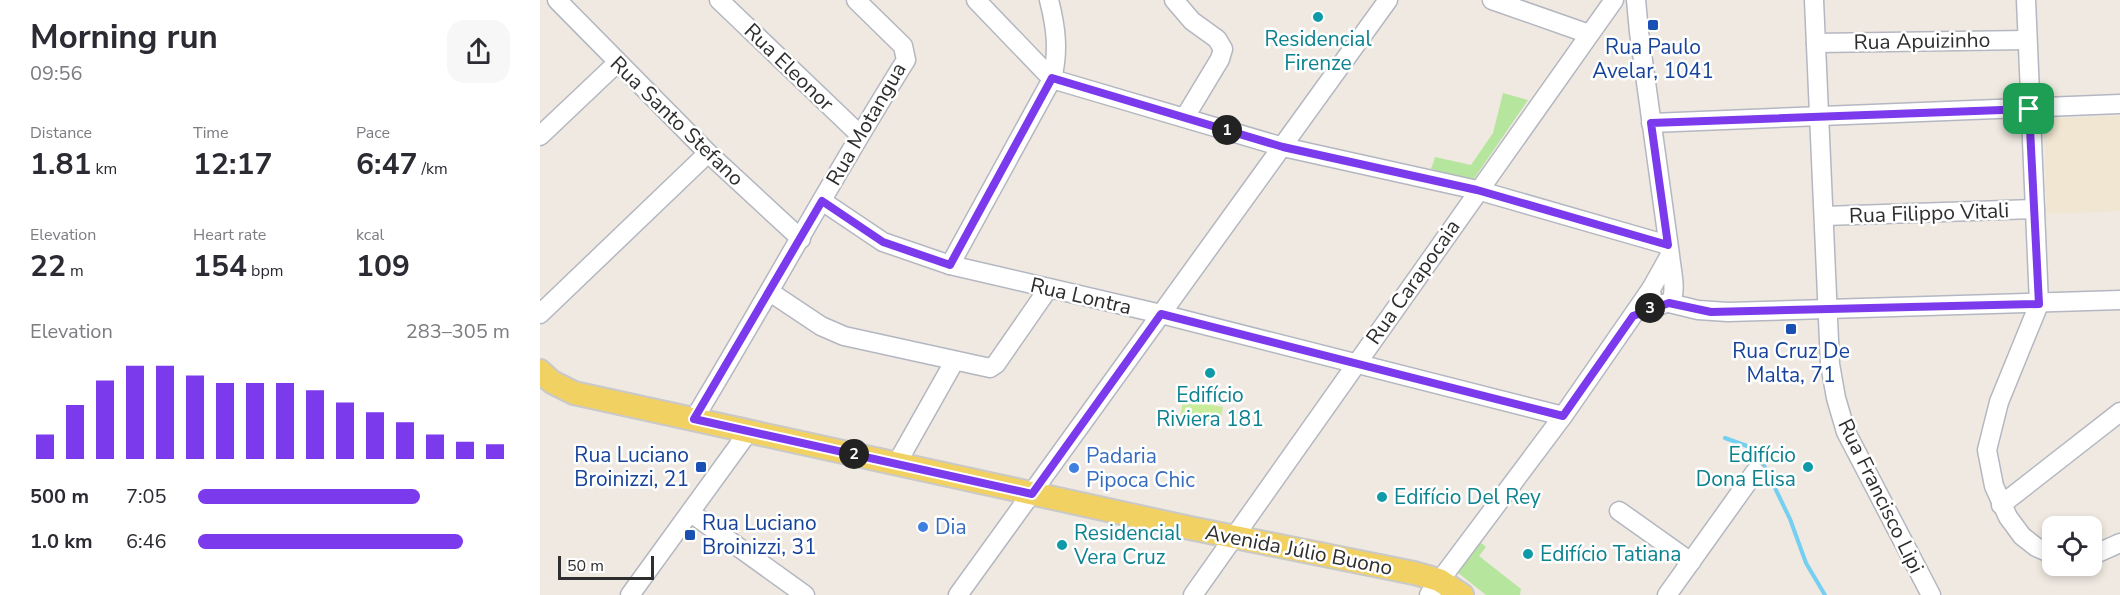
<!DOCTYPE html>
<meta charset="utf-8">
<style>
body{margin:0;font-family:"Nunito Sans",sans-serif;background:#f7f7f7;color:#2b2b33;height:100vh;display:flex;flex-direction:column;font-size:22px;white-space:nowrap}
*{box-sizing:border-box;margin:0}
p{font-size:20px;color:#7c7c81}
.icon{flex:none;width:33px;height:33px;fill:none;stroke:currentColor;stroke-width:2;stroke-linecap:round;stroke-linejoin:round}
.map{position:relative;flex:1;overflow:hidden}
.sheet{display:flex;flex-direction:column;background:#fff;width:540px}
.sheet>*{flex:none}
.tools{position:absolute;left:1502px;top:516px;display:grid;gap:12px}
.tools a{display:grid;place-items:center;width:60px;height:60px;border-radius:12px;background:#fff;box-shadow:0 3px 9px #0003;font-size:30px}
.scale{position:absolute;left:18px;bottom:15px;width:96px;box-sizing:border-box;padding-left:6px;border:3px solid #2e2e2e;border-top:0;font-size:16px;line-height:21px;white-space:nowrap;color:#2e2e2e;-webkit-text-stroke:4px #fff;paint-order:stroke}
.pin{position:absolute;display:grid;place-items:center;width:51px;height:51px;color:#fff;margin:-26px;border-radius:12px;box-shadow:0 3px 9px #0006}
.km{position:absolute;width:30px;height:30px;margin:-15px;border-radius:50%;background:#222;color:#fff;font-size:16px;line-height:30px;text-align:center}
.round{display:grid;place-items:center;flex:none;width:63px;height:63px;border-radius:18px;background:#f7f7f7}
.summary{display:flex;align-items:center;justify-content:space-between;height:102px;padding:0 30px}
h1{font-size:33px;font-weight:700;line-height:45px}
.figures{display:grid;grid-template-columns:repeat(3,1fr);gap:9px;height:102px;padding:6px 30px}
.figures div{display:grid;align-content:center}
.figures b{font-size:30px;font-weight:700}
.figures small{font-size:16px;font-weight:400}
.figures p{font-size:16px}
.chart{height:168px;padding:12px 30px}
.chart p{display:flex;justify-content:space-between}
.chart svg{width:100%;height:108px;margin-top:6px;stroke:#7c3aed;stroke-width:6}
ul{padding:0 30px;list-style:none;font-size:20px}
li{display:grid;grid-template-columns:96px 72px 1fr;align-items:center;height:45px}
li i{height:15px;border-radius:8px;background:#7c3aed}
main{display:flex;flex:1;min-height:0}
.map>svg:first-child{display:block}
.education{fill:#f0e6d1}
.green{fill:#b6e59e}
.pitch{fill:#c9ec9a}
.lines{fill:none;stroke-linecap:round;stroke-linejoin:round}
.stream{stroke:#75cff0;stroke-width:4}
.minor-casing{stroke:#b4b7c1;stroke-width:21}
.major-casing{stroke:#c9c9c9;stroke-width:26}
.minor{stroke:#fff;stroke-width:18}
.major{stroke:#f2d163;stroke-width:22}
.route-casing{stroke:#fff;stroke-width:12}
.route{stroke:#7c3aed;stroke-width:8}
.culture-dot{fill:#0f9aa8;stroke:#fff;stroke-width:2}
.transit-dot{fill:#1a4fb4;stroke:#fff;stroke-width:2}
.shop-dot{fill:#3f7fe0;stroke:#fff;stroke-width:2}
.labels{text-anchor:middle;stroke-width:5;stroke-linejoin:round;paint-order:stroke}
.culture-label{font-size:21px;fill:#0d838f;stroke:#fff;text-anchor:start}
.street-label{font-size:21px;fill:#2e2e2e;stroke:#fff}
.transit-label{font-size:21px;fill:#164399;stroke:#fff}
.shop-label{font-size:21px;fill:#366cbe;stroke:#fff;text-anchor:start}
</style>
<main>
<section class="sheet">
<div class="summary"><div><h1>Morning run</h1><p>09:56</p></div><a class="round"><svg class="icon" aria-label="share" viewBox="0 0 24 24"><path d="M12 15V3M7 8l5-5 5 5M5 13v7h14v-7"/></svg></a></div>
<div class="figures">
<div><p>Distance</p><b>1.81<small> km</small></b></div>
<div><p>Time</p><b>12:17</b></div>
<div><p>Pace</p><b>6:47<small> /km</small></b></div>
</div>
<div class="figures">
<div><p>Elevation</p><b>22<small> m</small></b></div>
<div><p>Heart rate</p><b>154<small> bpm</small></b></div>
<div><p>kcal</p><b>109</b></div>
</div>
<div class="chart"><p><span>Elevation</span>283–305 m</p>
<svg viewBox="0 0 160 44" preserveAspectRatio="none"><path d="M5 44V34M15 44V22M25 44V12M35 44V6M45 44V6M55 44V10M65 44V13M75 44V13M85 44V13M95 44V16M105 44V21M115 44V25M125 44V29M135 44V34M145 44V37M155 44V38"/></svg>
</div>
<ul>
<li><b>500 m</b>7:05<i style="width:71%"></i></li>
<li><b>1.0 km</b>6:46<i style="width:85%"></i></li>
</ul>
</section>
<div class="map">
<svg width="1580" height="595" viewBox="0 0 1580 595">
<rect width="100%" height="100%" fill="#efe9e1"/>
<path class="education" d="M1580,116V211L1507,214L1504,119Z"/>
<g class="green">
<path d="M963,93L988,100L933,180L891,169L895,157L931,165L953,133Z"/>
<path d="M940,542L946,547L939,556L981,589L980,595H946L917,572Z"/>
</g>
<path class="pitch" d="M643,400L683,407L679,426L640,418Z"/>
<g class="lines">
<path class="stream" d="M1185,438L1207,446L1220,457L1250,519L1266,563L1285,595"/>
<g class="minor-casing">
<g id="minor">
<path d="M17,0L168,153L261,239"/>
<path d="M179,0L319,134"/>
<path d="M436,0L512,79L743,147L937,190L1128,245"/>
<path d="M634,0L652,21L677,39L683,49L680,59L645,117"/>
<path d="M952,0L1049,34"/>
<path d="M1096,0L1099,32L1130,255C1131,268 1137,290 1131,301L1121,305L1112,300L1111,289L1130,255"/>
<path d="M1274,0L1290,364L1296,398L1306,432L1391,595"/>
<path d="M1486,0L1499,304L1459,402L1447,450L1454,486L1468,517L1482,536L1496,547L1512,554"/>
<path d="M1276,43L1487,40"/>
<path d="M1111,123L1580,104"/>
<path d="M0,136L77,63"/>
<path d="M282,201L343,242L410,265L621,314L1023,416"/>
<path d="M1284,216L1495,209"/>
<path d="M410,265L512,79C519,51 516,27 509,0"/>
<path d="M230,292L281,326L304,336L450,368L456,364L508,289"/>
<path d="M1129,303L1158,310L1188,312L1580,300"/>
<path d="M0,314L168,153"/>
<path d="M154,419C226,300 292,178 366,60L363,46L316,0"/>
<path d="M357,463L414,362"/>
<path d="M1461,505L1580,412"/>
<path d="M1079,511L1151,562"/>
<path d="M151,513L265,595"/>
<path d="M1551,556L1580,543"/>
<path d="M90,595L209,431"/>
<path d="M418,595L848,0"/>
<path d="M653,595L1074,0"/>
<path d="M889,595L1023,416L1111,289"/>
<path d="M1127,595L1215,472"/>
</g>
</g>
<g class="major-casing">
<path id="major" d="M0,371L12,382L34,393L650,528L874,573L899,580L922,595"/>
</g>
<use href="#minor" class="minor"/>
<use href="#major" class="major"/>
</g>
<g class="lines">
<g class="route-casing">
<path id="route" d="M512,78L743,147L937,190L1128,245L1111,123L1489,109L1499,304L1171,312L1129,303L1093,316L1023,416L621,314L492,494L154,419L282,201L343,242L410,265Z"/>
</g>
<use href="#route" class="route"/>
</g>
<g class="culture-dot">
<circle cx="778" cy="17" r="6"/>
<circle cx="670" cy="373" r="6"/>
<circle cx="1268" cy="467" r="6"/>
<circle cx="842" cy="497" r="6"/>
<circle cx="522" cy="545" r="6"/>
<circle cx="988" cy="554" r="6"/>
</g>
<g class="transit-dot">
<rect x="1107" y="19" width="12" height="12" rx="3"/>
<rect x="1245" y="323" width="12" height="12" rx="3"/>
<rect x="155" y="461" width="12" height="12" rx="3"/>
<rect x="144" y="529" width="12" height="12" rx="3"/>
</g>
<g class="shop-dot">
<circle cx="534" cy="468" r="6"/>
<circle cx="383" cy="527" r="6"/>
</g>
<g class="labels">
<g class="culture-label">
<text x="778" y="46" text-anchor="middle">Residencial<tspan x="778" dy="24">Firenze</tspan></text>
<text x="670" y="402" text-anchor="middle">Edifício<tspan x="670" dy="24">Riviera 181</tspan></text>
<text x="1256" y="462" text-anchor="end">Edifício<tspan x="1256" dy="24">Dona Elisa</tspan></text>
<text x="854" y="504">Edifício Del Rey</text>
<text x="534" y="540">Residencial<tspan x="534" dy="24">Vera Cruz</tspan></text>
<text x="1000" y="561">Edifício Tatiana</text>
</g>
<g class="street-label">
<text transform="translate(1382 41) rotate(-1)" y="7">Rua Apuizinho</text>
<text transform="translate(249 67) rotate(44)" y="7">Rua Eleonor</text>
<text transform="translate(137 121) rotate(44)" y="7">Rua Santo Stefano</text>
<text transform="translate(326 124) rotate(-60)" y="7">Rua Motangua</text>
<text transform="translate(1389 213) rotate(-2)" y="7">Rua Filippo Vitali</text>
<text transform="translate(873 282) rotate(-55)" y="7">Rua Carapocaia</text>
<text transform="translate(541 296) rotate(13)" y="7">Rua Lontra</text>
<text transform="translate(1341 496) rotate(64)" y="7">Rua Francisco Lipi</text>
<text transform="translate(759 550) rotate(11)" y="7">Avenida Júlio Buono</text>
</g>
<g class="transit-label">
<text x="1113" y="54">Rua Paulo<tspan x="1113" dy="24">Avelar, 1041</tspan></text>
<text x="1251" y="358">Rua Cruz De<tspan x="1251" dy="24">Malta, 71</tspan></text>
<text x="149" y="462" text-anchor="end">Rua Luciano<tspan x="149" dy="24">Broinizzi, 21</tspan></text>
<text x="162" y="530" text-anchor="start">Rua Luciano<tspan x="162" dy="24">Broinizzi, 31</tspan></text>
</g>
<g class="shop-label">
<text x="546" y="463">Padaria<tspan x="546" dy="24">Pipoca Chic</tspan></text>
<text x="395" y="534">Dia</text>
</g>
</g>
</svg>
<div class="tools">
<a><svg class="icon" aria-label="locate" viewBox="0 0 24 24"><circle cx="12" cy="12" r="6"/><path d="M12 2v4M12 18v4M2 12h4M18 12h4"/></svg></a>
</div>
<div class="scale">50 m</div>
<div class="pin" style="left:1489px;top:109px;background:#1e9e55"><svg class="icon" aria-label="arrive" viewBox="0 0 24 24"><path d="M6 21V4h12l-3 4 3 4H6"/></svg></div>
<b class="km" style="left:687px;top:130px">1</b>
<b class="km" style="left:314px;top:454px">2</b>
<b class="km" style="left:1110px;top:308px">3</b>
</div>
</main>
